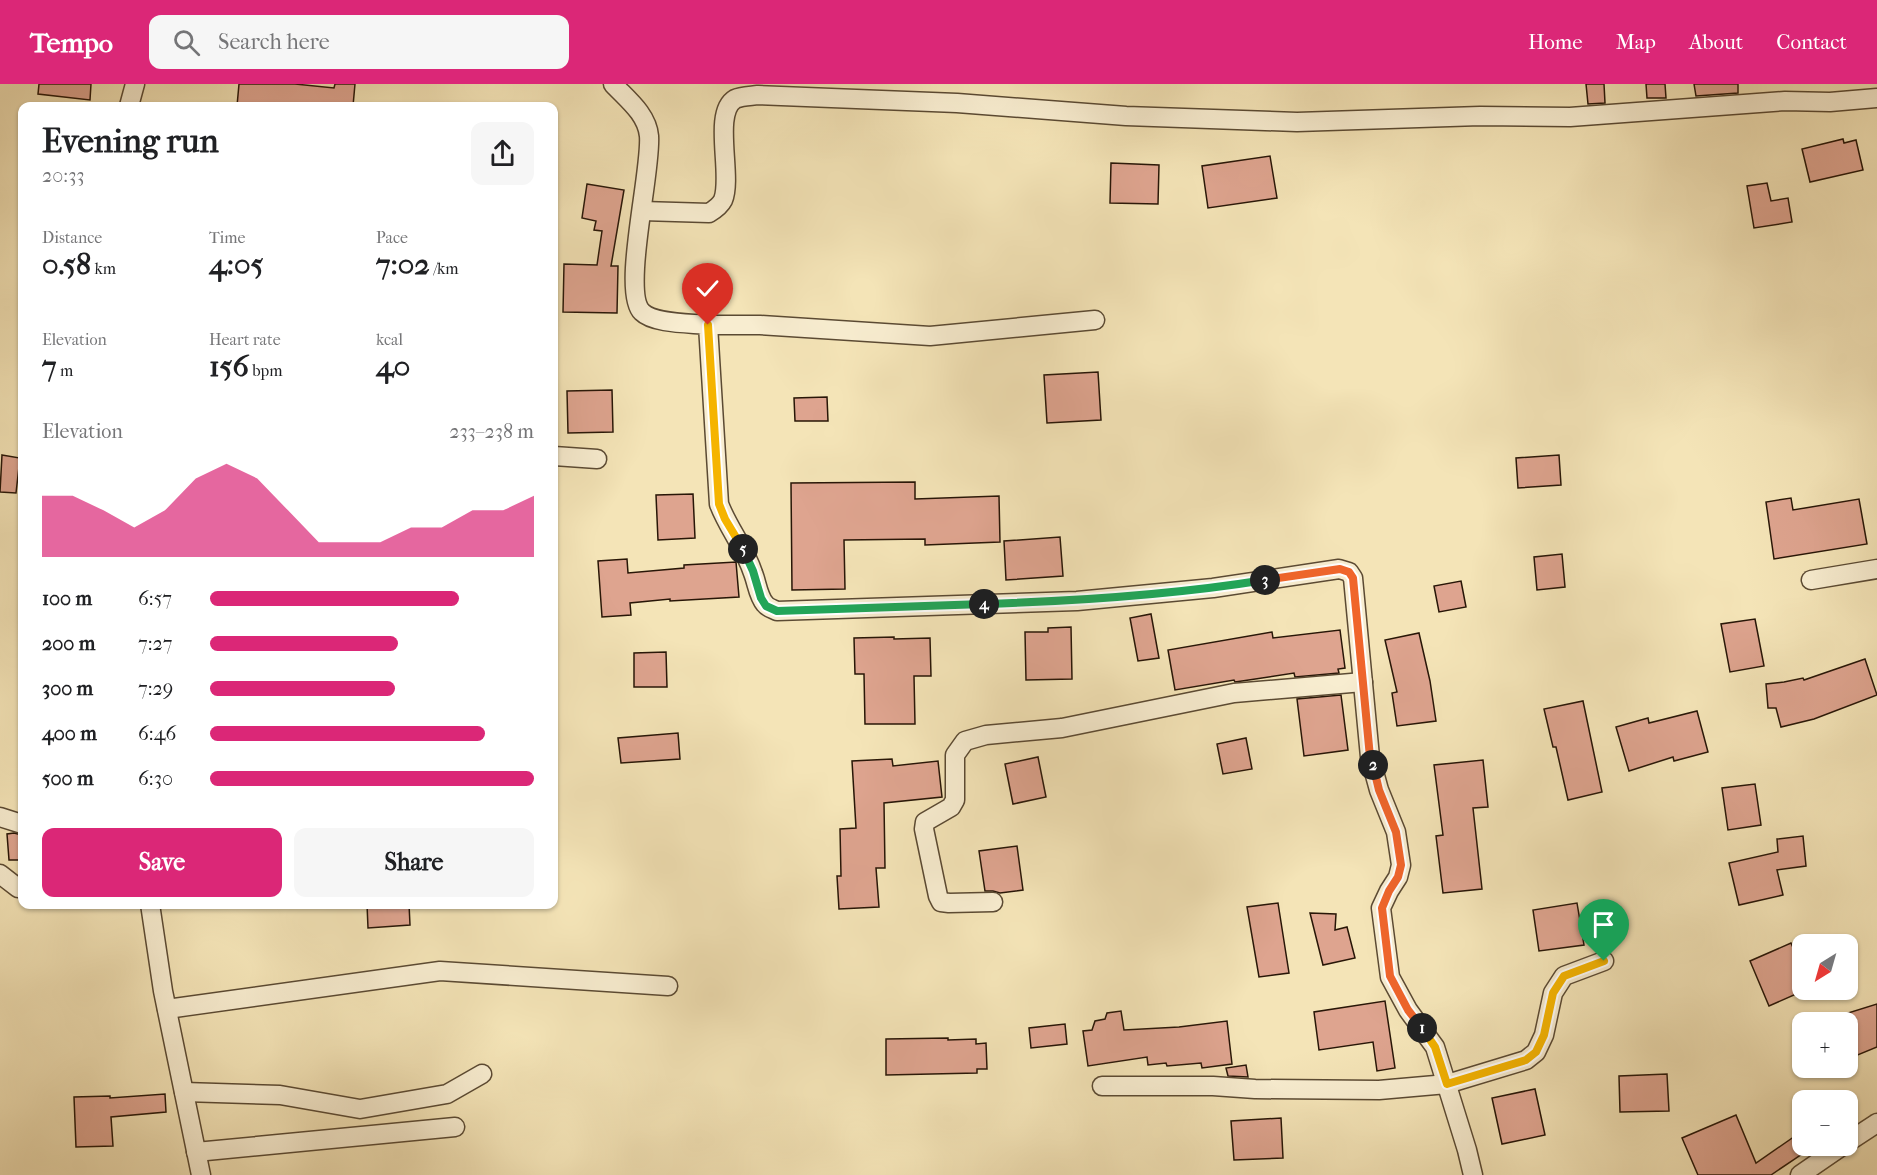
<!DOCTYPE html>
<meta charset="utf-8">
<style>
body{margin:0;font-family:"IM FELL French Canon",serif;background:#f6f6f6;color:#202124;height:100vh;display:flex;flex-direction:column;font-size:22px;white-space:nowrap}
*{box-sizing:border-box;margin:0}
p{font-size:20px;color:#757577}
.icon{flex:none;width:33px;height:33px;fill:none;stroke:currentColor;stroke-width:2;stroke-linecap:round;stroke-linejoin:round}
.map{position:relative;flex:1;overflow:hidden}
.side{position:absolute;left:18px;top:18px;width:540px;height:807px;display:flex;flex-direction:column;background:#fff;border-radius:12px;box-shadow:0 2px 4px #0004}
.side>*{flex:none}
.needle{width:39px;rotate:217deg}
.buttons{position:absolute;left:1792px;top:850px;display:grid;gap:12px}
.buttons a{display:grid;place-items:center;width:66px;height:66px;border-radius:12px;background:#fff;box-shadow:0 2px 4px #0004;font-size:30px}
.pin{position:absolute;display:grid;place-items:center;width:51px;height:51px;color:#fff;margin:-62px -26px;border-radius:50% 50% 50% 0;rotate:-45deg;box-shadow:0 0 6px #0007}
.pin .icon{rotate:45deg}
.km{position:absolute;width:30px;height:30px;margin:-15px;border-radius:50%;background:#222;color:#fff;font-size:16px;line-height:30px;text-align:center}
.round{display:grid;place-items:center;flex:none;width:63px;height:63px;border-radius:12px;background:#f6f6f6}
.headline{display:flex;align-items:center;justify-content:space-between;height:102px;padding:0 24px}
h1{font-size:33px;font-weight:700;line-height:45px}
.metrics{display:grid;grid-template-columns:repeat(3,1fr);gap:9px;height:102px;padding:6px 24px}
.metrics div{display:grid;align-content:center}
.metrics b{font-size:30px;font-weight:700}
.metrics small{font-size:16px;font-weight:400}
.metrics p{font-size:16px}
.chart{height:168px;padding:12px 24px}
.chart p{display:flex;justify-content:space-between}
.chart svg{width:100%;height:108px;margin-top:6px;fill:#db2777;opacity:.7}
.primary-button{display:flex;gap:12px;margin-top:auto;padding:12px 24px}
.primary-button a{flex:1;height:69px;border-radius:12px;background:#db2777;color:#fff;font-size:24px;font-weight:700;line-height:69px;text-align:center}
.primary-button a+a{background:#f6f6f6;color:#202124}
ul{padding:0 24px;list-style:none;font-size:20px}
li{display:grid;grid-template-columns:96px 72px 1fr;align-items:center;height:45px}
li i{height:15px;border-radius:8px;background:#db2777}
header{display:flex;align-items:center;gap:36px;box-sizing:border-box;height:84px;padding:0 30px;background:#db2777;color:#fff}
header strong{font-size:28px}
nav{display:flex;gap:33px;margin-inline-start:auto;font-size:21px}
.search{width:420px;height:54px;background:#f6f6f6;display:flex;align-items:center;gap:15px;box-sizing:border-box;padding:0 21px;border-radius:12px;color:#757577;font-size:22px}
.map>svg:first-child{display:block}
.building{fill:#dea48f;stroke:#281607;stroke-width:1.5}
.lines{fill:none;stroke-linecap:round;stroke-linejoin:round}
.minor-casing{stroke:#5b4a33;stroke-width:21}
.minor{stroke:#f8edd0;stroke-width:18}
.split-1-casing{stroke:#fff;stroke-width:12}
.split-2-casing{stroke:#fff;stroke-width:12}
.split-3-casing{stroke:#fff;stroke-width:12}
.split-4-casing{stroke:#fff;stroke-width:12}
.split-5-casing{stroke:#fff;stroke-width:12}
.split-6-casing{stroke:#fff;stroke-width:12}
.split-1{stroke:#f5b400;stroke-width:8}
.split-2{stroke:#f0652b;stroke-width:8}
.split-3{stroke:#f0652b;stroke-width:8}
.split-4{stroke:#22a559;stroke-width:8}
.split-5{stroke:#22a559;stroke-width:8}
.split-6{stroke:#f5b400;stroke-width:8}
</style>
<header>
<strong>Tempo</strong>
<div class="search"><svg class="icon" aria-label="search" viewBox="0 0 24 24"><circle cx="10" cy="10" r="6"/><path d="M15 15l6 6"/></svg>Search here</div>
<nav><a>Home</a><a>Map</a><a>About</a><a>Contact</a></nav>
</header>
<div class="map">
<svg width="1877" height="1091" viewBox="0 0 1877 1091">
<rect width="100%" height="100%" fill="#f4e4b7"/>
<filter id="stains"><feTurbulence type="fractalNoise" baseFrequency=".00333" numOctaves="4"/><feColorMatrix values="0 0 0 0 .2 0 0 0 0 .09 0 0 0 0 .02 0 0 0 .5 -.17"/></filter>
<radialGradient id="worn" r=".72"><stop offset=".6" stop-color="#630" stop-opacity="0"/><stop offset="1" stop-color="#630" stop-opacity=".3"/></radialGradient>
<g class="building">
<path d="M39,0H91L90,16L38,10Z"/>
<path d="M239,0H295L334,4L335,0H355L353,22H237Z"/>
<path d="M1586,0H1604L1605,19L1588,20Z"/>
<path d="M1646,0H1665L1666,14H1647Z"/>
<path d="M1694,0H1738V9L1696,12Z"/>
<path d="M1843,55L1844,59L1856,56L1863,86L1810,98L1802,65Z"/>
<path d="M1270,72L1277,114L1208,124L1202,82Z"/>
<path d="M1111,79L1159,81L1158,120L1110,119Z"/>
<path d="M1767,99L1771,117L1788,114L1792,138L1754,144L1747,102Z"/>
<path d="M587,100L624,106L611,182H618L617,229L563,228L564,180L597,181L602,147L594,146L596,137L582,134Z"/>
<path d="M1098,288L1101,336L1047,339L1044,291Z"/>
<path d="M612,306L613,348L568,349L567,307Z"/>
<path d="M827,313L828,337H795L794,314Z"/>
<path d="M2,371L20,374L16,409L0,408Z"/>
<path d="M1559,371L1561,401L1518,404L1516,374Z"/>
<path d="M915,398V415L999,412L1000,458L925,461V455L844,456L845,505L792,506L791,399Z"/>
<path d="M693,410L695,454L658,456L656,411Z"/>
<path d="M1791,414L1793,426L1859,415L1867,460L1774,475L1766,418Z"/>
<path d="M1060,453L1063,492L1006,496L1004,457Z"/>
<path d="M1562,470L1565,503L1537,506L1534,473Z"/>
<path d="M627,475L628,489L684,484V481L736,478L739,513L670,517V515L630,519L631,531L602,533L598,477Z"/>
<path d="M1461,497L1466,523L1439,528L1434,502Z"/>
<path d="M1151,530L1159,574L1138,577L1130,534Z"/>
<path d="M1755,535L1764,582L1730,588L1721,540Z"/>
<path d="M1071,543L1072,595L1026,596L1025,548H1048V544Z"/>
<path d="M1340,546L1345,584L1338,585L1339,589L1295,593L1294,589L1242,597L1235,598L1234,596L1175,606L1168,566L1272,548L1273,554Z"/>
<path d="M1419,549L1430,597L1436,637L1397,642L1392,609L1397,608L1385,556Z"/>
<path d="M894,553V555L930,554L931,592H914L915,640H865L864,590H855L854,554Z"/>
<path d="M666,568L667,603H634V569Z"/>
<path d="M1865,575L1877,611L1814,635L1781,643L1776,624H1768L1766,600L1784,598L1803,594L1804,596Z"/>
<path d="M1341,611L1348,666L1304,672L1297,615Z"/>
<path d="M1583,617L1602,708L1568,716L1556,663H1553L1544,625Z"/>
<path d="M1697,627L1708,668L1674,677L1673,673L1629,687L1616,643L1648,634L1649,639Z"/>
<path d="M678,649L680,675L621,679L618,654Z"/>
<path d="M1246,654L1252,685L1223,690L1217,660Z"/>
<path d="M1038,673L1046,713L1013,720L1005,680Z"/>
<path d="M892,675L893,682L938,677L942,713L884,719L885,784H876L879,823L839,825L837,792H841L840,745L856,744L852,677Z"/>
<path d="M1483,676L1488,723L1473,724L1482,805L1443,809L1436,752L1443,751L1434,681Z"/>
<path d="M1755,700L1761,741L1728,746L1722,704Z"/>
<path d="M14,749L22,751V776H9L7,750Z"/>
<path d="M1803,752L1806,782L1777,786L1783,811L1739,821L1729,779L1778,768L1777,755Z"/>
<path d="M1017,762L1023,806L1000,809L993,807H985L979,767Z"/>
<path d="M1278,819L1289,889L1259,893L1247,823Z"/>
<path d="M1577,819L1584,861L1539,867L1533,826Z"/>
<path d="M367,820H409L410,841L368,844Z"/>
<path d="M1310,829L1336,830L1335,846L1347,843L1355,874L1323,881Z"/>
<path d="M1791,859L1803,887V907L1769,922L1750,877Z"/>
<path d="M1385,917L1395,984L1377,987L1373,958L1319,966L1314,928Z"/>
<path d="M1877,920V963L1848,975V929Z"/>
<path d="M1121,927L1124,946L1179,943L1227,937L1232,980L1202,984L1201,979L1167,982L1166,979L1148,981L1147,973L1088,982L1083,947L1092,946L1095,937L1105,935L1107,929Z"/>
<path d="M1065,940L1067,960L1031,964L1029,944Z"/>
<path d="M948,954V956L976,955V960L986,959L987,985H977V989L886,991V955Z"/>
<path d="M1246,981L1248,993L1228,992L1226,984Z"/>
<path d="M1667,990L1669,1027L1620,1028L1619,992Z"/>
<path d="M1535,1005L1545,1051L1502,1060L1492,1014Z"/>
<path d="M165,1010L166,1028L111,1033L113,1062L76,1063L74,1013L110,1012V1014Z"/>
<path d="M1736,1031L1756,1079L1798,1050L1803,1058V1062H1806L1808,1066L1771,1091H1698L1682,1054Z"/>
<path d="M1281,1034L1283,1074L1234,1076L1231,1037Z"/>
</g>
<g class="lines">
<g class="minor-casing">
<g id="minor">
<path d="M613,0C627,15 647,30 649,52C652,86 621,208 642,228C654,240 691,239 708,241L719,420C728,444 745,464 753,489C757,499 758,512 765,520C768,524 773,525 777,527L1077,517L1213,504L1339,485L1349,488L1353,494L1370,673L1379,706L1396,748L1401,781L1398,793L1389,807L1381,824L1390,893L1408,926L1435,963L1467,1066L1473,1091"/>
<path d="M129,22L135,0"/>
<path d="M642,127L709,129C714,126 720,122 723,116C733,92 712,29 735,15C741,12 751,12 758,11L957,19L1126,32L1297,38L1480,32L1570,33L1785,17L1830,18L1877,14"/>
<path d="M708,241H760L930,252L1095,236"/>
<path d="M554,372L597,375"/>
<path d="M1811,496L1877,485"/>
<path d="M0,733L22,740"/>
<path d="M0,790L18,804"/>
<path d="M993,818L949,819L941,818L938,812L924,745L925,738L951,723L955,716V671L965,657L986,651L1062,644L1234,609L1363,598"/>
<path d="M150,820L163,907L201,1091"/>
<path d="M167,925L440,887L668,902"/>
<path d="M1102,1002H1213L1255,1005L1379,1006L1447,1000L1526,976L1536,968L1544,951L1553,909L1564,892L1604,877"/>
<path d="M184,1008L280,1011L360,1025L447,1010L482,990"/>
<path d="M1848,1058L1877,1039"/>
<path d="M196,1068L455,1043"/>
<path d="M1800,1091L1842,1062"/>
</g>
</g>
<use href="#minor" class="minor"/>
</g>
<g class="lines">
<g class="split-1-casing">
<path id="split-1" d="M1422,944L1435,963L1447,1000L1526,976L1536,968L1544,951L1553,909L1564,892L1604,877"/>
</g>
<g class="split-2-casing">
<path id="split-2" d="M1373,681L1379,706L1396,748L1401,781L1398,793L1389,807L1382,824L1390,892L1408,926L1422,944"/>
</g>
<g class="split-3-casing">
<path id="split-3" d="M1265,496L1340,485L1349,488L1353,494L1370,673L1373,681"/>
</g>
<g class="split-4-casing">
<path id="split-4" d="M984,520C1078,517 1172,511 1265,496"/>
</g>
<g class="split-5-casing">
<path id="split-5" d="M743,465L753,487L761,514L766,522L777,527L984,520"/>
</g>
<g class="split-6-casing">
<path id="split-6" d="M708,241L719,420L725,435L743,465"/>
</g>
<use href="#split-1" class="split-1"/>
<use href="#split-2" class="split-2"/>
<use href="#split-3" class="split-3"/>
<use href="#split-4" class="split-4"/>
<use href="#split-5" class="split-5"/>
<use href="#split-6" class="split-6"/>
</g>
<rect width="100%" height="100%" filter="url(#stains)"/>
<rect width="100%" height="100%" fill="url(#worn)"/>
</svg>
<div class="buttons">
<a><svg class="needle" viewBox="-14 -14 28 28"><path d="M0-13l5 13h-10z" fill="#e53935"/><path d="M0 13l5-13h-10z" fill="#757577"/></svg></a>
<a>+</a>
<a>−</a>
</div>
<div class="pin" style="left:1604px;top:877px;background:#1e9e55"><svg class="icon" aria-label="arrive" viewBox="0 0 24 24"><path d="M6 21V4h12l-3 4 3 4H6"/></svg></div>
<div class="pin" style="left:708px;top:241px;background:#d93025"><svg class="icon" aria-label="check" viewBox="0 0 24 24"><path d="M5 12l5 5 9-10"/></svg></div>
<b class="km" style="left:1422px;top:944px">1</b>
<b class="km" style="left:1373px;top:681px">2</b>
<b class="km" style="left:1265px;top:496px">3</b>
<b class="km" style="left:984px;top:520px">4</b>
<b class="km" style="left:743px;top:465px">5</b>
<section class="side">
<div class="headline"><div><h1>Evening run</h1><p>20:33</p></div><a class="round"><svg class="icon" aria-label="share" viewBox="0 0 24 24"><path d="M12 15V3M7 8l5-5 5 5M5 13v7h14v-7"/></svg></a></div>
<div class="metrics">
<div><p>Distance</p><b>0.58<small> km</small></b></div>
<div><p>Time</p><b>4:05</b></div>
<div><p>Pace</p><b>7:02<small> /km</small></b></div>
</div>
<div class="metrics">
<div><p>Elevation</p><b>7<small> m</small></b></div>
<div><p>Heart rate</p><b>156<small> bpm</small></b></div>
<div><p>kcal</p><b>40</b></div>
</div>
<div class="chart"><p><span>Elevation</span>233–238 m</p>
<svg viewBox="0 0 160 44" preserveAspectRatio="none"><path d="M0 44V19L10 19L20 25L30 32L40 25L50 12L60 6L70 12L80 25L90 38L100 38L110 38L120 32L130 32L140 25L150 25L160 19V44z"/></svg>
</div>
<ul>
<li><b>100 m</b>6:57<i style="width:77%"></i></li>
<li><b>200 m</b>7:27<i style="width:58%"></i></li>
<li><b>300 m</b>7:29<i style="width:57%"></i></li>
<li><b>400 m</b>6:46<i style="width:85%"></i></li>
<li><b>500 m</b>6:30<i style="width:100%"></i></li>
</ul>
<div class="primary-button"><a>Save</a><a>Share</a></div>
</section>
</div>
